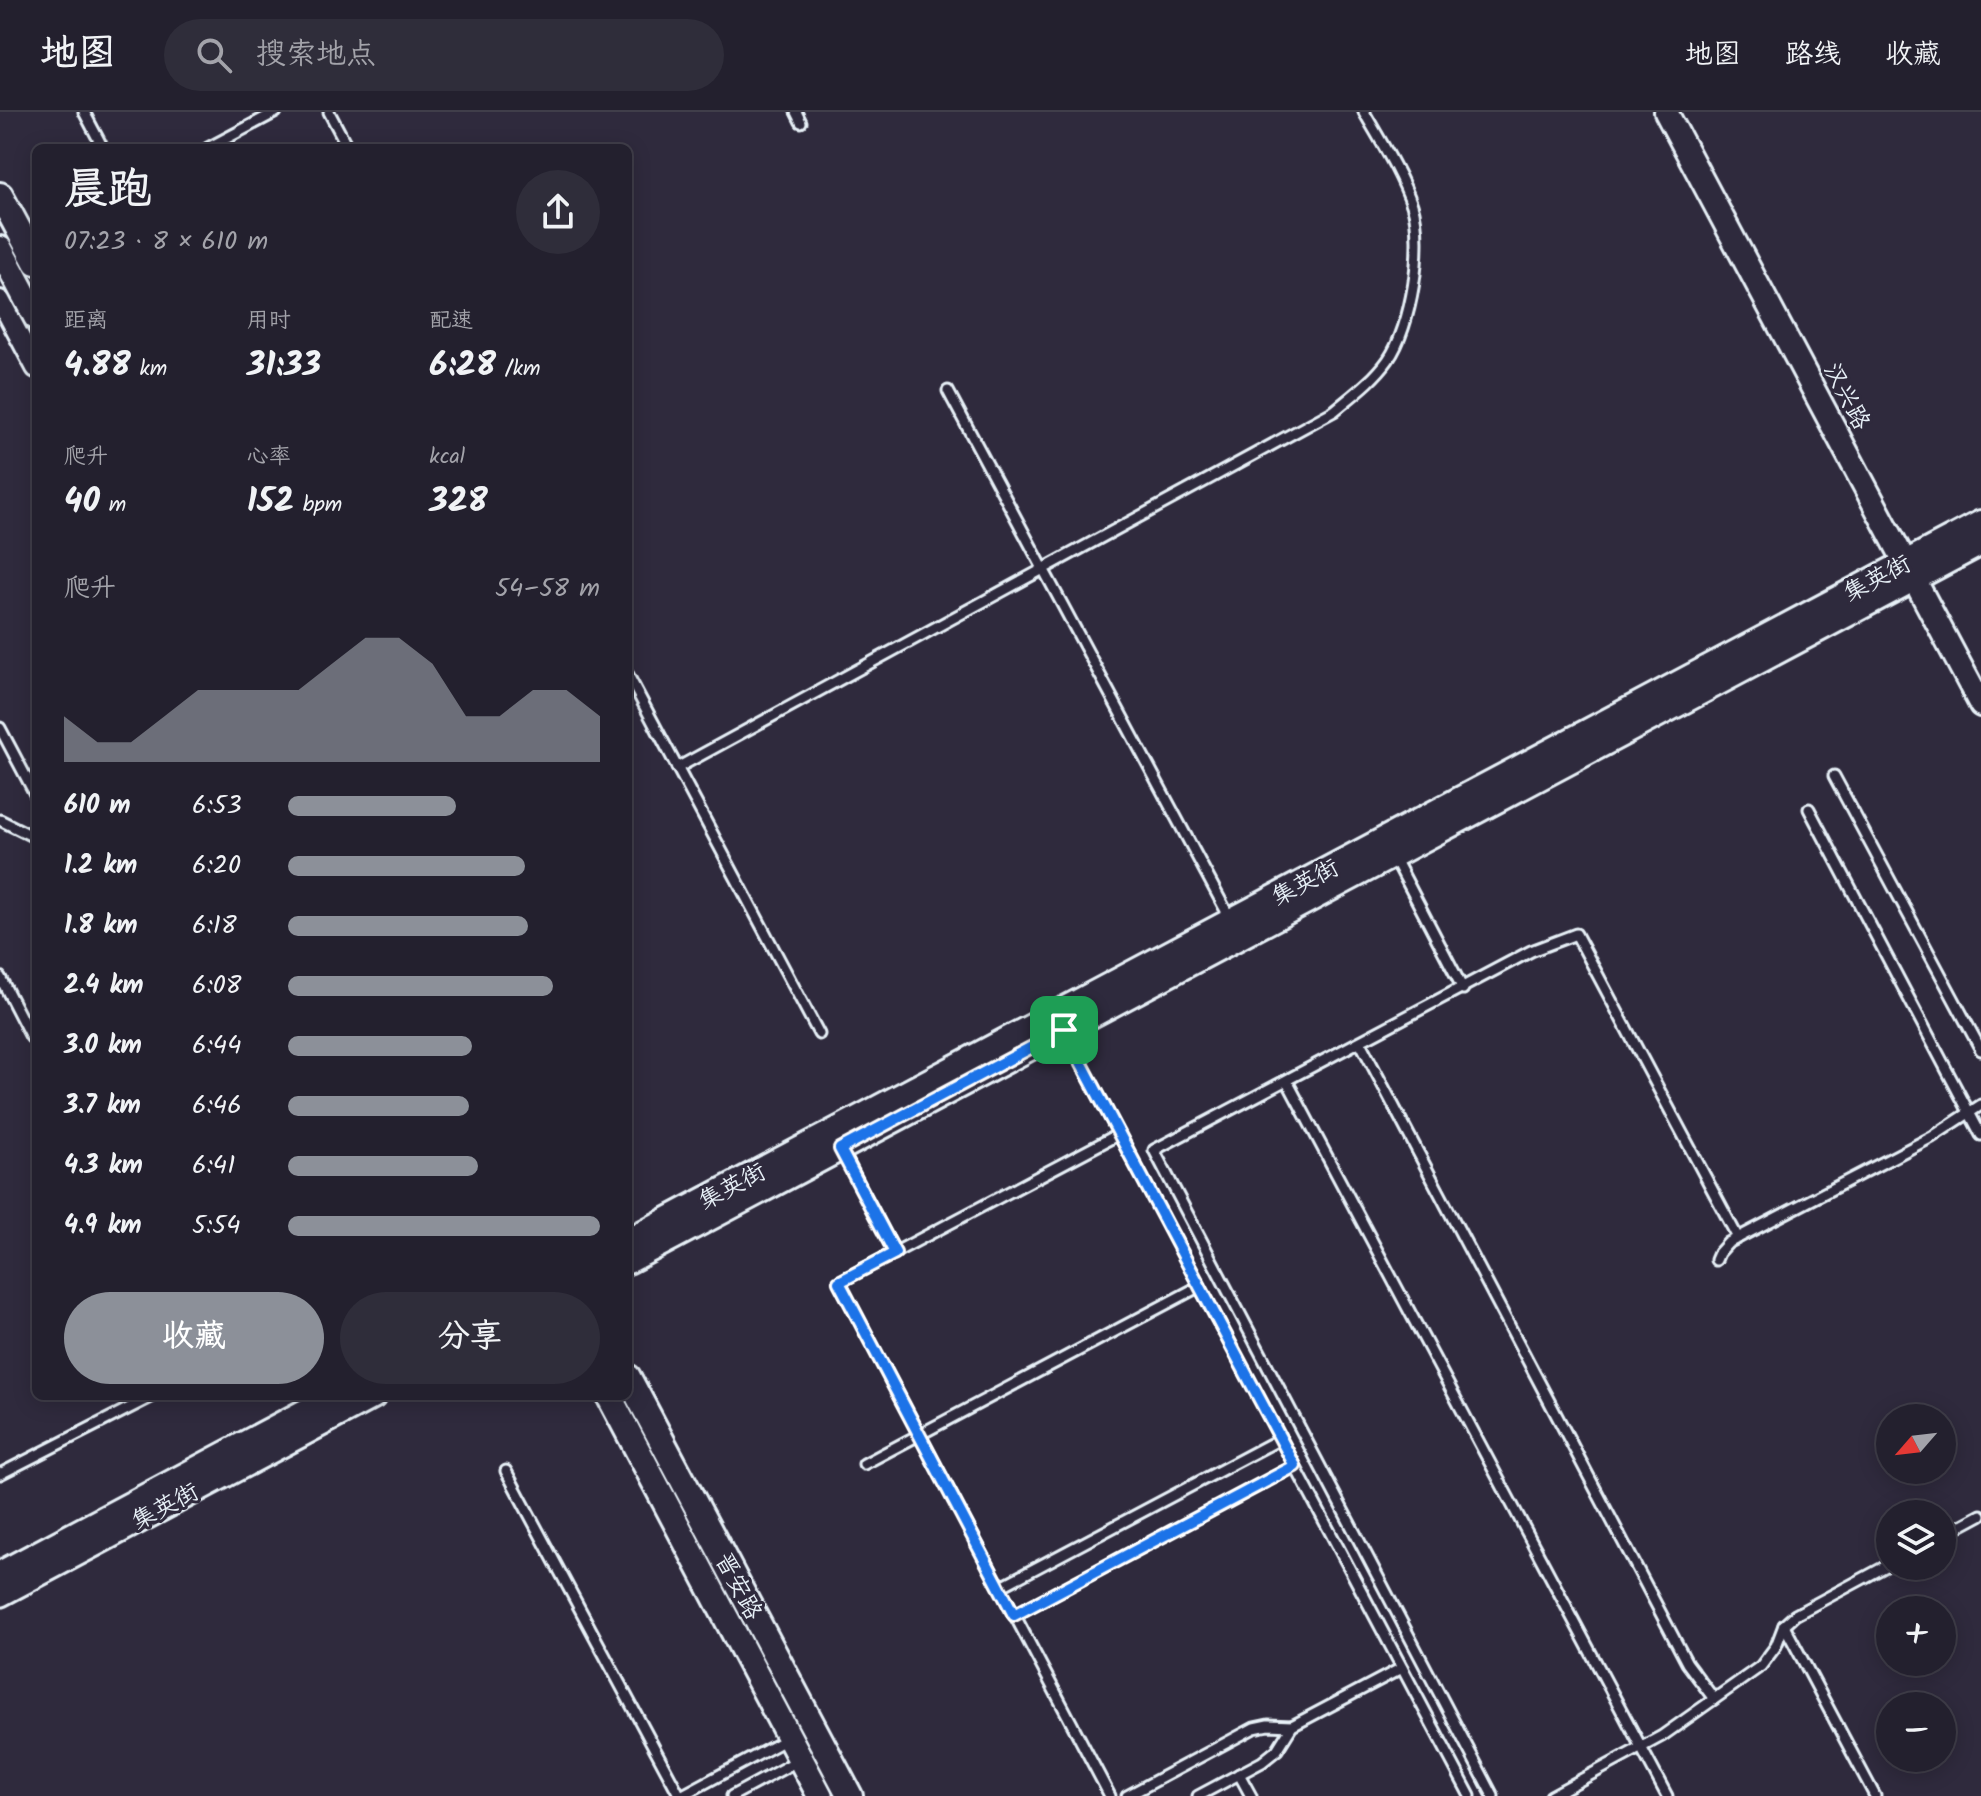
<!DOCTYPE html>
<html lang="zh">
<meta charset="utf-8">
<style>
body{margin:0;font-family:Kalam,"LXGW WenKai TC",sans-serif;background:#2f2d3a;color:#f1f3f6;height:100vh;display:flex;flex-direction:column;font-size:30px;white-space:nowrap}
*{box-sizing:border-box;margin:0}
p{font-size:26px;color:#a3a3aa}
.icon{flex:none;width:44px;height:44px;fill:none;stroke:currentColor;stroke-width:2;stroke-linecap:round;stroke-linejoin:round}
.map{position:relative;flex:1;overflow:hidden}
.sheet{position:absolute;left:32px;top:32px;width:600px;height:1256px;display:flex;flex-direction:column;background:#23202e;border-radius:12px;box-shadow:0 4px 20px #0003,0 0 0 2px #403e4a}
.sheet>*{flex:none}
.needle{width:52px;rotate:242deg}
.fabs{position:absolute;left:1876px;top:1292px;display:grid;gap:16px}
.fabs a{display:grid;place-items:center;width:80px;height:80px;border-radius:50%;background:#23202e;box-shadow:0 4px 20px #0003,0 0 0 2px #403e4a;font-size:40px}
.pin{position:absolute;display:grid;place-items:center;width:68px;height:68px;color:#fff;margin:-34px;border-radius:16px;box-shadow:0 4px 12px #0006}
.round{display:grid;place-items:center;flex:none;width:84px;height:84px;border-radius:42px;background:#2f2d3a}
.headline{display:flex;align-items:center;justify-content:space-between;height:136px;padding:0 32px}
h1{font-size:44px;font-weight:700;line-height:60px}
.stats{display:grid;grid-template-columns:repeat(3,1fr);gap:12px;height:136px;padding:8px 32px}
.stats div{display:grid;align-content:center}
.stats b{font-size:34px;font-weight:700}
.stats small{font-size:22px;font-weight:400}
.stats p{font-size:22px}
.chart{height:224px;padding:16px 32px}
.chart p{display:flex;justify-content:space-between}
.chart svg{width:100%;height:144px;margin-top:8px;fill:#8c9099;opacity:.7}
.button{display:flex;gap:16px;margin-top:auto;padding:16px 32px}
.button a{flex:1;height:92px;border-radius:48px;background:#8c9099;color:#fff;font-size:32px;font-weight:700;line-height:92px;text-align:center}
.button a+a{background:#2f2d3a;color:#f1f3f6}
ul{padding:0 32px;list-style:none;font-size:26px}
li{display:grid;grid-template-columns:128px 96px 1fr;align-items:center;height:60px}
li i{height:20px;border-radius:10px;background:#8c9099}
header{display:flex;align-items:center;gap:48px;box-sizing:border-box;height:112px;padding:0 40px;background:#23202e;border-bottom:2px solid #403e4a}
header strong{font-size:38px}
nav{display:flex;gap:44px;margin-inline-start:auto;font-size:28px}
.search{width:560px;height:72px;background:#2f2d3a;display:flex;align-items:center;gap:20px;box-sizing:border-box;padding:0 28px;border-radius:44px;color:#a3a3aa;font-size:30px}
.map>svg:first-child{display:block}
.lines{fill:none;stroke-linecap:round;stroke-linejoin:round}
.service-casing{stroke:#e8f1f8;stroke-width:15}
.minor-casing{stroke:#e8f1f8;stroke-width:24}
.tertiary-casing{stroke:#e8f1f8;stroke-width:28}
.secondary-casing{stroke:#e8f1f8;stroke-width:30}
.service{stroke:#2f2a3d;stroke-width:9}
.minor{stroke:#2f2a3d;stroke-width:18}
.tertiary{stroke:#2f2a3d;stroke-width:22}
.secondary{stroke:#2f2a3d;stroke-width:24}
.route-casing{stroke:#fff;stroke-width:16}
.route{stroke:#1a73e8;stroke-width:10}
.labels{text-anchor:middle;stroke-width:6;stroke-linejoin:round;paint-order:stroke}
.street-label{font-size:24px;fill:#e8f1f8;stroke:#2f2a3d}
</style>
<header>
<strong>地图</strong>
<div class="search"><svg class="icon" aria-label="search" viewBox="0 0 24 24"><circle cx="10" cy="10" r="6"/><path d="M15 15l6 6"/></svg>搜索地点</div>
<nav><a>地图</a><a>路线</a><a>收藏</a></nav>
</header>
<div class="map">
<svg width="1981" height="1684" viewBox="0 0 1981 1684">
<rect width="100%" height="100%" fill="#2f2a3d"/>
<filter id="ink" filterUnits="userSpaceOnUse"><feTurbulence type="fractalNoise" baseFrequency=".0125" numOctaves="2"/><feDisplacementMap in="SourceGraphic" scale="16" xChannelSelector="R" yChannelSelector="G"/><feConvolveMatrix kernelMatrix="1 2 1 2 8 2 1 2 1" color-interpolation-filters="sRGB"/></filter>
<g filter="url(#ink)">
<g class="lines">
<g class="service-casing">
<g id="service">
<path d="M84,0L103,36"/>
<path d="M329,0L348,36"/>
<path d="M796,0L801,10"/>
<path d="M208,36L276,0"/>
<path d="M948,279L1231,808"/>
<path d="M628,563L819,922"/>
<path d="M0,616L36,684"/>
<path d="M677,656L1334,299C1353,283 1373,269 1388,248C1411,216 1425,131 1412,93C1401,61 1381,30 1364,0"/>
<path d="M1834,664L1981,938"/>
<path d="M1809,697L1981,1023"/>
<path d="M0,708L36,726"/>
<path d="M1394,745L1463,877"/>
<path d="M0,865L31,925"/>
<path d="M1065,920L1470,1684"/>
<path d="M1360,930L1687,1551L1714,1587"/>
<path d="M1287,969L1667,1684"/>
<path d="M841,1037L895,1141"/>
<path d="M1716,1148L1719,1141L1728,1131L1932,1025L1981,993"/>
<path d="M864,1352L1200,1174"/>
<path d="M506,1359L680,1684"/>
<path d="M0,1362L153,1284"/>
<path d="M1942,1424L1981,1403"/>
<path d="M1000,1475L1280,1327"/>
<path d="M1014,1503L1295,1354"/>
<path d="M1784,1513L1875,1684"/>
<path d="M1239,1662L1251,1684"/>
<path d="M681,1684L787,1627"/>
<path d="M732,1684L799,1648"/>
<path d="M1110,1684L839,1170L1119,1022"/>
<path d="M1127,1684L1254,1616L1268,1613L1292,1614"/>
<path d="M1198,1684L1262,1650L1277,1638L1292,1614L1402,1556"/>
<path d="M1493,1684L1154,1038L1531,839L1576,822L1738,1126"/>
<path d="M1551,1684L1662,1624L1761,1554L1776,1534L1784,1513L1795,1503L1890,1452"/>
</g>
</g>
<g class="minor-casing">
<path id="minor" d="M0,188L36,256"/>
</g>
<g class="tertiary-casing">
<path id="tertiary" d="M1666,0L1981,593"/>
</g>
<g class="secondary-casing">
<g id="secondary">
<path d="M0,83L36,150"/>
<path d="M0,137L36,205"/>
<path d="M628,1129L1981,411"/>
<path d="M628,1149L1981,431"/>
<path d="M628,1265L850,1684"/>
<path d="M609,1284L820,1684"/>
<path d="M0,1462L335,1284"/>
<path d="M0,1482L373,1284"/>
</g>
</g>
<use href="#service" class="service"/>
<use href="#minor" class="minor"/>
<use href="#tertiary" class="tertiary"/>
<use href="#secondary" class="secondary"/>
</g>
</g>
<g class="lines" filter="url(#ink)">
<g class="route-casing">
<path id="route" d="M1064,918L1295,1354L1014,1503L839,1170L895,1141L840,1037Z"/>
</g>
<use href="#route" class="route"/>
</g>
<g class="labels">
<g class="street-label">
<text transform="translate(1847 284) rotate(62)" y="8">汉兴路</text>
<text transform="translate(1877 466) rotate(-28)" y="8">集英街</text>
<text transform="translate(1305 770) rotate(-28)" y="8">集英街</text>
<text transform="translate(732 1074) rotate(-28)" y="8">集英街</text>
<text transform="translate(165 1394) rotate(-28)" y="8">集英街</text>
<text transform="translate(739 1474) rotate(62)" y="8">晋安路</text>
</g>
</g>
</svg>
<div class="fabs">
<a><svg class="needle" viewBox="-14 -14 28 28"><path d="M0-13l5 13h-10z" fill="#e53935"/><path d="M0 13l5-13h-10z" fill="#a3a3aa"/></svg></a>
<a><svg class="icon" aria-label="layers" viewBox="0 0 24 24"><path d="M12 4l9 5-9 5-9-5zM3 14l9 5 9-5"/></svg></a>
<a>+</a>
<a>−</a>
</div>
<div class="pin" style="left:1064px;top:918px;background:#1e9e55"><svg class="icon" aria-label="arrive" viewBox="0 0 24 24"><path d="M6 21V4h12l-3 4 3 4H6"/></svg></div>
<section class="sheet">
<div class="headline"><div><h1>晨跑</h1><p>07:23 · 8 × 610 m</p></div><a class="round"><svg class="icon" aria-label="share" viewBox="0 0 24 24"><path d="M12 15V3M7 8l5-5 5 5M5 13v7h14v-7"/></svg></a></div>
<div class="stats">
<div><p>距离</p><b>4.88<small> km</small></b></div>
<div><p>用时</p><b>31:33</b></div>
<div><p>配速</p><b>6:28<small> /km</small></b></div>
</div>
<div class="stats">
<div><p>爬升</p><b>40<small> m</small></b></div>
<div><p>心率</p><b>152<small> bpm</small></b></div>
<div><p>kcal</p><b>328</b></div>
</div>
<div class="chart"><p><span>爬升</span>54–58 m</p>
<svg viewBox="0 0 160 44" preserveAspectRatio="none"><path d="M0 44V30L10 38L20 38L30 30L40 22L50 22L60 22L70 22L80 14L90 6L100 6L110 14L120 30L130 30L140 22L150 22L160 30V44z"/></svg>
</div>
<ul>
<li><b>610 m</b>6:53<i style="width:54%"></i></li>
<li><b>1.2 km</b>6:20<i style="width:76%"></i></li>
<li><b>1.8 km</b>6:18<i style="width:77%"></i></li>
<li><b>2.4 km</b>6:08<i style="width:85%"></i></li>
<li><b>3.0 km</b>6:44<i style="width:59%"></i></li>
<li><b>3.7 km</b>6:46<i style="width:58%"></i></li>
<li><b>4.3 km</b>6:41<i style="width:61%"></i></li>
<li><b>4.9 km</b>5:54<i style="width:100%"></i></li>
</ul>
<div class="button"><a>收藏</a><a>分享</a></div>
</section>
</div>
